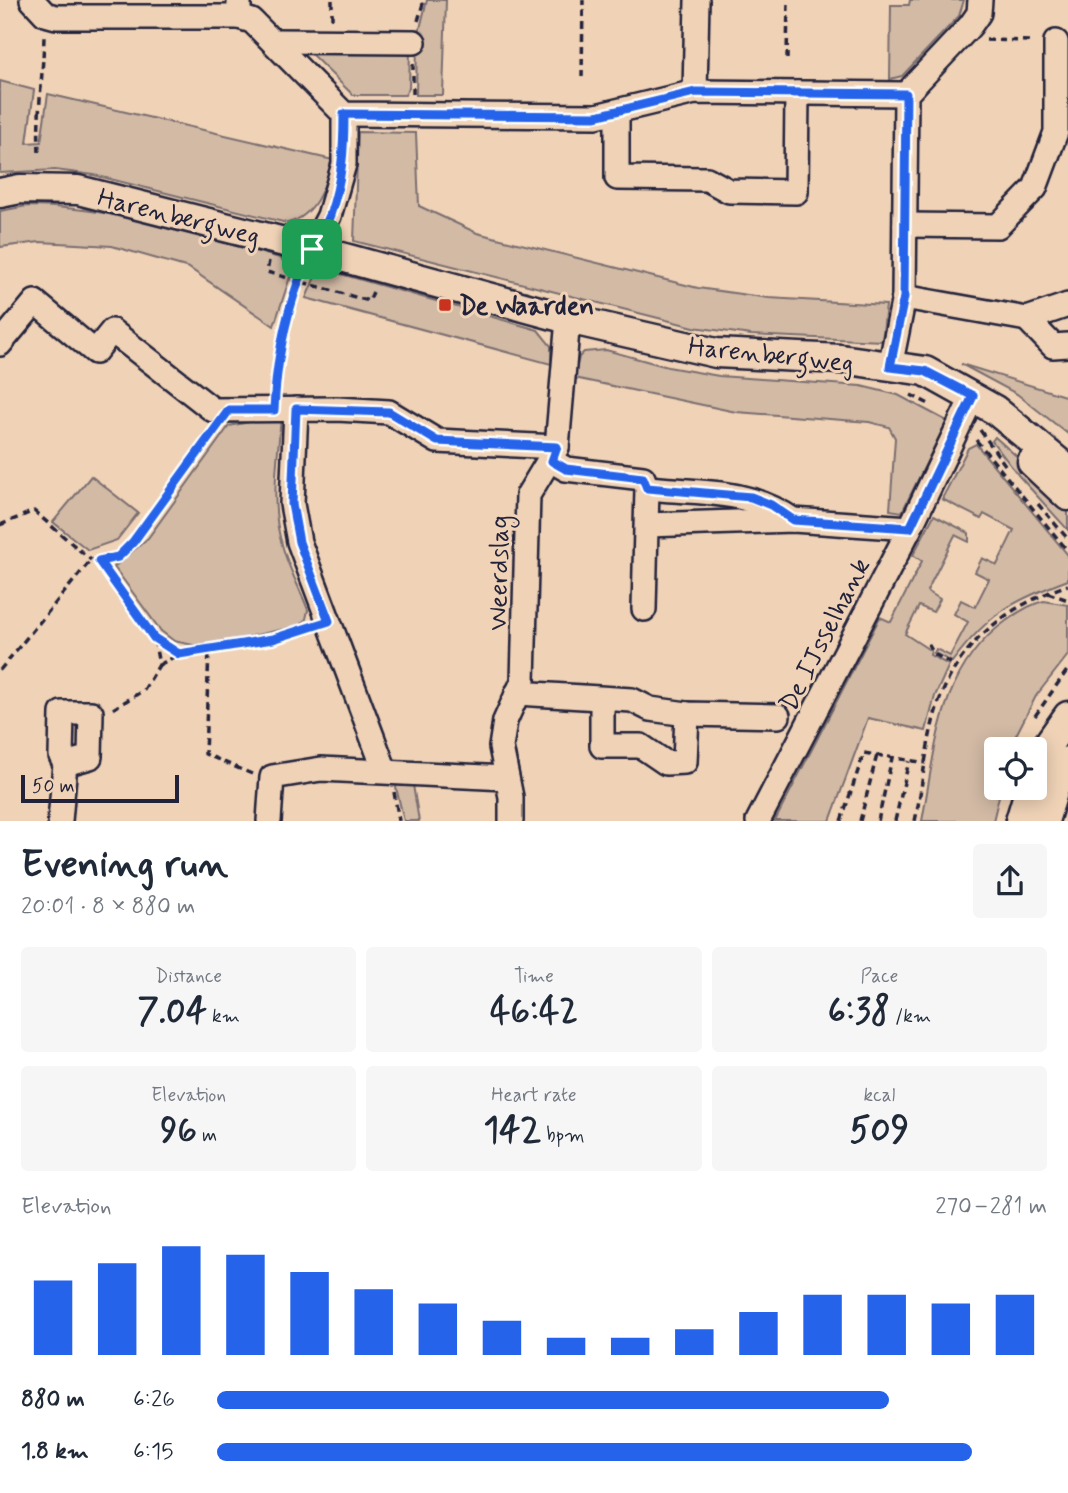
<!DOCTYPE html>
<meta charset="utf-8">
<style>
body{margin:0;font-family:Mynerve,sans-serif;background:#f6f6f7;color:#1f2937;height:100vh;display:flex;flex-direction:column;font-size:26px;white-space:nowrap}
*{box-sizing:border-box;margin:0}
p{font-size:23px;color:#747a83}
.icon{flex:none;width:38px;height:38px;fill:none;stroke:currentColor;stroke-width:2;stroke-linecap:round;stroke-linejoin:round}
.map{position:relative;height:821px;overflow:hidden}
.drawer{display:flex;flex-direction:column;background:#fff;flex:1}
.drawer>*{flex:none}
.tools{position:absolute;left:984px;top:737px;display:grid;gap:14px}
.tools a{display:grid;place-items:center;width:63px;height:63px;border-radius:7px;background:#fff;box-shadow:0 4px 18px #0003;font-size:35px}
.scale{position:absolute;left:21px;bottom:18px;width:158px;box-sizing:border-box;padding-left:7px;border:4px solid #22223b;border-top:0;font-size:19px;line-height:24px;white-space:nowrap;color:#22223b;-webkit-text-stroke:5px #f0d3b7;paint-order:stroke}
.pin{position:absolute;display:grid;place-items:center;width:60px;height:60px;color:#fff;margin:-30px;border-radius:14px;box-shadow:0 4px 10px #0006}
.round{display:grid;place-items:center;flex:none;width:74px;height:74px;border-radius:7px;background:#f6f6f7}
.overview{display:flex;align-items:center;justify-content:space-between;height:119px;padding:0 21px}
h1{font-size:38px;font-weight:700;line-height:52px}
.figures{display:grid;grid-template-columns:repeat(3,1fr);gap:10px;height:119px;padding:7px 21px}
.figures div{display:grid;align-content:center;border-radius:7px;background:#f6f6f7;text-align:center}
.figures b{font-size:35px;font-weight:700}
.figures small{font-size:19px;font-weight:400}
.figures p{font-size:19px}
.chart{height:196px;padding:14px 21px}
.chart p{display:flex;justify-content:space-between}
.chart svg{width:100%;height:126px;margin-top:7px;stroke:#2563eb;stroke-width:6}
ul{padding:0 21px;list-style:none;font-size:23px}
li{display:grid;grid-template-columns:112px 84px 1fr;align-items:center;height:52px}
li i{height:18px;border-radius:9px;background:#2563eb}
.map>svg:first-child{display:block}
.green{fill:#d2baa5;stroke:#7a6e70;stroke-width:2}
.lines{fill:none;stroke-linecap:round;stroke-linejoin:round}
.minor-casing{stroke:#22223b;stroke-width:28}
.tertiary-casing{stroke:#22223b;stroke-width:33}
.path{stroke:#22223b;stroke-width:3.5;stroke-dasharray:7 5;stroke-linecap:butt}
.minor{stroke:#f0d3b7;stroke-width:23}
.tertiary{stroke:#f0d3b7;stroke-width:28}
.route-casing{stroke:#fff;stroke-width:14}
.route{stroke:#2563eb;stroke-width:9}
.poi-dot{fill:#c8321e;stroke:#f0d3b7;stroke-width:2.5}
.labels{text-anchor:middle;stroke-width:6;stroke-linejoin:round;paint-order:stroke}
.street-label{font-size:26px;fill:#22223b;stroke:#f0d3b7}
.poi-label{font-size:26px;font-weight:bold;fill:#22223b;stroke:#f0d3b7;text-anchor:start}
</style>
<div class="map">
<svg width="1068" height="821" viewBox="0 0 1068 821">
<rect width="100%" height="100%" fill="#f0d3b7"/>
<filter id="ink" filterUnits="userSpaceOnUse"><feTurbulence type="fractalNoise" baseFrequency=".0143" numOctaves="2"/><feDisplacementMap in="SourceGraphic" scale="14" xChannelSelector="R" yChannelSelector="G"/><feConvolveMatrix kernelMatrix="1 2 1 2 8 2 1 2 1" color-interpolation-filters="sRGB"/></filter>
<g filter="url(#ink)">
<g class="green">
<path d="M427,0H446L443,95H416L417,41Z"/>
<path d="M910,0H964L959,16L902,76L890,79L891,5H909Z"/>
<path d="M306,49H410L409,88L405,95H353Z"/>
<path d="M0,81L34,90L27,143L41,142L48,94L333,160C325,185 316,217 287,223L94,175L55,170L0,173Z"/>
<path d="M358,132L416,133L419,206L477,233L698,288L769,298L886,305L882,341L751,335L694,327L354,241Z"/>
<path d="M27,206C114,206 196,236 280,258L290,267L291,274L274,326L189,268L112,246L40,242L0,247V211Z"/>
<path d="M323,269L538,330L551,346V364L306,298L317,272Z"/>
<path d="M606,350L668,367L719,376L861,386L898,395L947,421L902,512L890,510L895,438L889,427L869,422L736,412L574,378L579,357L584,352Z"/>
<path d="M961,364L1068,397V434L1017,394Z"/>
<path d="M281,416C278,459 269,506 283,548C289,569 300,589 308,610L306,619L298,626L202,647L174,641L161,631L114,567L148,538L229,426Z"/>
<path d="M995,437L1068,502V530L1019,476L992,441Z"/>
<path d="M976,444L1068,555V580C1012,601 989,613 952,662L934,653L936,649L950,656L968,622L954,614L961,600L975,607L989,579L975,572L982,558L997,565L1014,530L984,514L981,519L942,499L968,448Z"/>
<path d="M91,476L138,513L117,540L88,550L53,522Z"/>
<path d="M934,515L969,533V542L955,535L927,591L940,599L933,612L919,606L905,634L931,651L930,655L949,665L935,696L926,731L868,718L830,821H775L880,617L891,622L922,561L913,555Z"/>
<path d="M1044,601L1068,605V655L1036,696L1013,741L1018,743L1015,749H996V788H1001L993,821H922C936,747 939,669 1006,621C1018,612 1030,604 1044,601Z"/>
<path d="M394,779H412L419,821H404Z"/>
</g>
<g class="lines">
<g class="minor-casing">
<g id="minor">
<path d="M32,0L45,14L56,17H239"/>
<path d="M239,0V17L252,21L344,114L596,116L695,92L906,94"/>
<path d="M273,41L414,42"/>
<path d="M695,92L697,0"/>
<path d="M617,113V178L707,179L729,191L796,192L797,93"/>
<path d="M905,225L998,226L1035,188L1056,132V42"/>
<path d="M312,249L329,216L344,164V114"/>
<path d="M904,297L1027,319L1068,305"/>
<path d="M1027,319L1053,346L1068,345"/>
<path d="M0,344L35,302L95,352L112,331L213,410L337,409L389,412L437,441L557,447"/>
<path d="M890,367L904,297L906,94L970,26L979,13L980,0"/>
<path d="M296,409L292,504L299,542L385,771"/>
<path d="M552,461L566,469L643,478L647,488L644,609"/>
<path d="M647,488C699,493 749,489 793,520"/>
<path d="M647,525L793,520L910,528"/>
<path d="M517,693L632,700L650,709L687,714L778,716"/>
<path d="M602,700V746H641L666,763L685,762L687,714"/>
<path d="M60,821L65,764L61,756L62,713H91L90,757L65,764"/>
<path d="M269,821L272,777L321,769L506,778"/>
<path d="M511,821V797L501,747L505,721L523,681L528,495L557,447L568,319"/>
<path d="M758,821L910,528L973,396"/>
</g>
</g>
<g class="tertiary-casing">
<g id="tertiary">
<path d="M0,193L20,189L78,190L312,249L568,319L716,353L841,359L925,371L995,410L1068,470"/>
<path d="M1032,462L1068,496"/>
<path d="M1034,772L1037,760L1068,716"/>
<path d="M1020,821L1030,788"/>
<path d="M1044,821L1058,776L1068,761"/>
</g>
</g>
<g class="path">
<path d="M332,19V0"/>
<path d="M418,21L424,0"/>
<path d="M986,40L1034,41"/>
<path d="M787,59L788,0"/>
<path d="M582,77L583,0"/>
<path d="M413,94V64"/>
<path d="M39,152C37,111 43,76 44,36"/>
<path d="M269,261L267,272L369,301L373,292"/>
<path d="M275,387L287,317L302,272"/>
<path d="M911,395L929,404"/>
<path d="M980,430L1008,469"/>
<path d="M976,440L1068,551"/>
<path d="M1038,504L1068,539"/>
<path d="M0,525L34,511L91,560"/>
<path d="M99,561L154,638L179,654L209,650"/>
<path d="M1048,593L1068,600"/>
<path d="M928,644L934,654L956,666"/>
<path d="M159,665L179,654"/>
<path d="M0,670L91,560L118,557L133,542L214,432"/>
<path d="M113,709L144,690L159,665L154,638"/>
<path d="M1035,716L1068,669"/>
<path d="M252,774L205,754L209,650L273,639L309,628"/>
<path d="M394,792L399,821"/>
<path d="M841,821L864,753L926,763"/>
<path d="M860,821L877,755"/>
<path d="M878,821L892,758"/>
<path d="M895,821L909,761"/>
<path d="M915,821C924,780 927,727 944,689C967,636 1015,603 1068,585"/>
</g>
<use href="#minor" class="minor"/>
<use href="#tertiary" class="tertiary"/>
</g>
</g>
<g class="lines" filter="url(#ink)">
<g class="route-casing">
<path id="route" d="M695,92L906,94L904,297L890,367L925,371L973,396L910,528L793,520L771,505L751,497L647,488L643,478L566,469L552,461L557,447L437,441L389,412L296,409L292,504L299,542L329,621L273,639L179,654L154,638L99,561L118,557L133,542L229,410H274C276,366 283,325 298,283C306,259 321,238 330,215C342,181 344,150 344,114L596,116Z"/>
</g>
<use href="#route" class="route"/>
</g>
<rect class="poi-dot" x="438" y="298" width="14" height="14" rx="3.5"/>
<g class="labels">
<g class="street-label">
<text transform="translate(179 216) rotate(14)" y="9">Harenbergweg</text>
<text transform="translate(771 354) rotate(6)" y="9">Harenbergweg</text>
<text transform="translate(498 573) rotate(-89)" y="9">Weerdslag</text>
<text transform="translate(824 634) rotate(-63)" y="9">De IJsselhank</text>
</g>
<g class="poi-label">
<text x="459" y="314">De Waarden</text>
</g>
</g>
</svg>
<div class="tools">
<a><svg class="icon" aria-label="locate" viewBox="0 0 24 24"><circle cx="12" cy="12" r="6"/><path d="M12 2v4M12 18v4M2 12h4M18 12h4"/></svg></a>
</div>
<div class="scale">50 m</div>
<div class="pin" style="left:312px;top:249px;background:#1e9e55"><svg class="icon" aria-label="arrive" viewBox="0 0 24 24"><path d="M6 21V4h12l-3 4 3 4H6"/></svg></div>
</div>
<section class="drawer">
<div class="overview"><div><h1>Evening run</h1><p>20:01 · 8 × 880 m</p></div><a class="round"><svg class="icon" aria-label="share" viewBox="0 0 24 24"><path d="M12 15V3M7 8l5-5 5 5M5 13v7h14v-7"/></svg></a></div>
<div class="figures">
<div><p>Distance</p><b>7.04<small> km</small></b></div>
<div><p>Time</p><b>46:42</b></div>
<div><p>Pace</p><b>6:38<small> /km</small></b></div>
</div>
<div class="figures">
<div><p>Elevation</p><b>96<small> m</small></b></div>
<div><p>Heart rate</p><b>142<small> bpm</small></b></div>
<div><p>kcal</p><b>509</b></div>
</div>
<div class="chart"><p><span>Elevation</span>270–281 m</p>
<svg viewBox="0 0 160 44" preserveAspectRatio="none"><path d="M5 44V18M15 44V12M25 44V6M35 44V9M45 44V15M55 44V21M65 44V26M75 44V32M85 44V38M95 44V38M105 44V35M115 44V29M125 44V23M135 44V23M145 44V26M155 44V23"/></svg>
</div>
<ul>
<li><b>880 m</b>6:26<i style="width:81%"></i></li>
<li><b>1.8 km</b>6:15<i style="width:91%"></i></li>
</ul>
</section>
